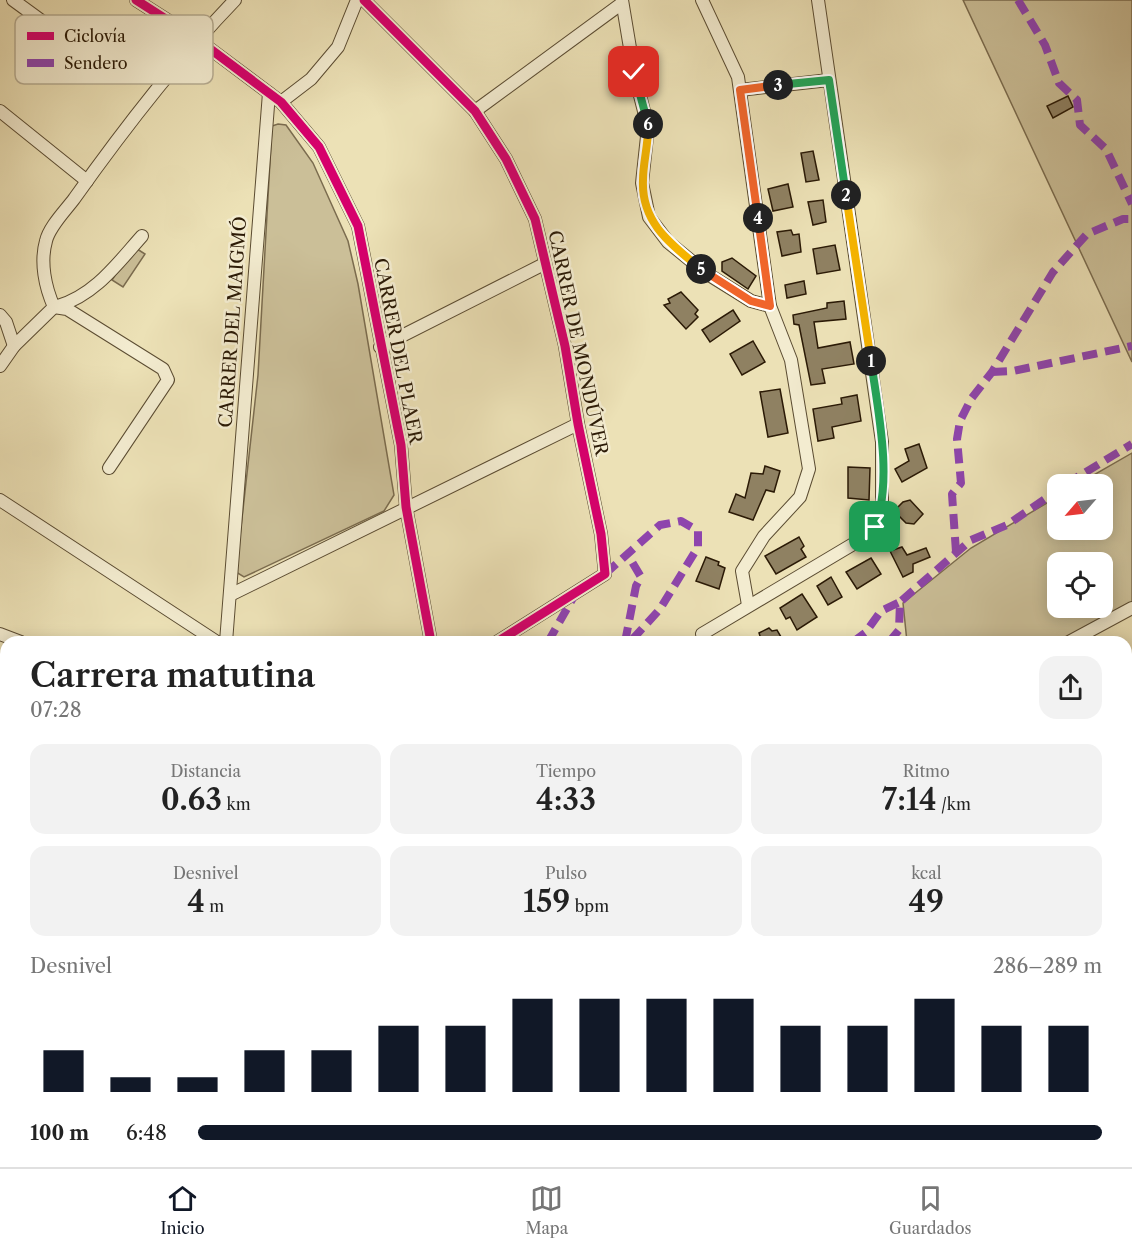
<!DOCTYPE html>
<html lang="es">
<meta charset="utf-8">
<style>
body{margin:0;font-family:"Libre Caslon Text",serif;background:#f2f2f2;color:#222;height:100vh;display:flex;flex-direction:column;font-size:22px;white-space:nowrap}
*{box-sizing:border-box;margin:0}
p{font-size:20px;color:#767676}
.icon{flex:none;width:33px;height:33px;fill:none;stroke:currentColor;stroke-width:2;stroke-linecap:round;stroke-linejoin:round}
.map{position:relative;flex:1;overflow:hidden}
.details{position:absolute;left:0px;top:636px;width:1132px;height:531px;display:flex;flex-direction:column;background:#fff;border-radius:18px 18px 0 0;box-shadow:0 3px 15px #0003}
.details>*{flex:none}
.needle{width:39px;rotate:242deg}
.tools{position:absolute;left:1047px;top:474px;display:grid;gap:12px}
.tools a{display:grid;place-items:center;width:66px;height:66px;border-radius:12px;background:#fff;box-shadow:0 3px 15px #0003;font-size:30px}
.pin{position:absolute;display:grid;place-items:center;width:51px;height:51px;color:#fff;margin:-26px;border-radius:12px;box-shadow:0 3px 9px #0006}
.km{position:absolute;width:30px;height:30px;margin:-15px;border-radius:50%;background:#222;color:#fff;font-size:16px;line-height:30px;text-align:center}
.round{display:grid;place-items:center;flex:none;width:63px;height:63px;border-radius:18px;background:#f2f2f2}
.summary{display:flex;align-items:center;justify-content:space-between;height:102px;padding:0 30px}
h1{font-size:33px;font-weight:600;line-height:45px}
.metrics{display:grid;grid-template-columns:repeat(3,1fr);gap:9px;height:102px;padding:6px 30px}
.metrics div{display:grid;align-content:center;border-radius:15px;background:#f2f2f2;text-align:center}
.metrics b{font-size:30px;font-weight:600}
.metrics small{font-size:16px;font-weight:400}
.metrics p{font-size:16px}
.chart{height:168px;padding:12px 30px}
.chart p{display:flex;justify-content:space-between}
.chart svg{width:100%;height:108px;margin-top:6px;stroke:#111827;stroke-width:6}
ul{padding:0 30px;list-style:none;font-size:20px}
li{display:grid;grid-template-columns:96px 72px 1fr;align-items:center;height:45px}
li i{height:15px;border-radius:8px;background:#111827}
.menu{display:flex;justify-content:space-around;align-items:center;height:84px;border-top:2px solid #e0e0e0;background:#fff;font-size:16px;color:#767676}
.menu a{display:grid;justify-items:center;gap:3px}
.menu .on{color:#111827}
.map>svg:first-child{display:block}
.green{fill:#cbbf98;stroke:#7b6c4f;stroke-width:1.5;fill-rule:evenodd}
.building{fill:#8f8162;stroke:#2b1a06;stroke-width:1.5}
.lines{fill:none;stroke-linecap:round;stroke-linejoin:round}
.minor-casing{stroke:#5b4c32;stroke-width:14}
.minor{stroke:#f3ecd0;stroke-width:12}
.quiet{stroke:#8e44ad;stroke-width:8;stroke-dasharray:15 8;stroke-linecap:butt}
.cycleway-casing{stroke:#f3ecd0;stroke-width:13}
.cycleway{stroke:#d6006c;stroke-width:9}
.split-1-casing{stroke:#fff;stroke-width:12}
.split-2-casing{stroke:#fff;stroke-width:12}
.split-3-casing{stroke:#fff;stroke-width:12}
.split-4-casing{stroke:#fff;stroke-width:12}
.split-5-casing{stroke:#fff;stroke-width:12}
.split-6-casing{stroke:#fff;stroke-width:12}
.split-7-casing{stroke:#fff;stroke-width:12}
.split-1{stroke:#22a559;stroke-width:8}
.split-2{stroke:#f5b400;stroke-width:8}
.split-3{stroke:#22a559;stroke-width:8}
.split-4{stroke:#f0652b;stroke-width:8}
.split-5{stroke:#f0652b;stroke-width:8}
.split-6{stroke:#f5b400;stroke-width:8}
.split-7{stroke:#22a559;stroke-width:8}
.labels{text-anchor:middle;stroke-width:5;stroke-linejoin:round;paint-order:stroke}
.street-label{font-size:18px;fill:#2b1a06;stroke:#f3ecd0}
.key{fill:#f3ecd0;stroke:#b7ad93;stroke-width:1.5}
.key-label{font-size:16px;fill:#2b1a06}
</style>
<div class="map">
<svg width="1132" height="1167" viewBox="0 0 1132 1167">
<rect width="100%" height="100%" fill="#ece1b6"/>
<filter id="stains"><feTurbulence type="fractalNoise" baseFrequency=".00333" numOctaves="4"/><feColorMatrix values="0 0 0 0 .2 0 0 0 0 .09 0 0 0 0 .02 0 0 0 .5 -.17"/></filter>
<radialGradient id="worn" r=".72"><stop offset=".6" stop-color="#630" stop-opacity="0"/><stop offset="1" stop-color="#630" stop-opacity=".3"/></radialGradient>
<g class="green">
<path d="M963,0H1132V362Z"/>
<path d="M278,124L286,125L313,163L348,241L358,284L394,495L384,511L244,577L236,572L258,375L272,126Z"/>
<path d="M134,247L145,254L123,287L112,280Z"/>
<path d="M1132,453V604L1063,642H907L903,603L971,548L1057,497L1058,530H1102V484H1078ZM1058,562H1102V608H1058Z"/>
<path d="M1127,979L1132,985V1167H1085L1083,1161H1126Z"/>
</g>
<g class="building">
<path d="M1068,96L1073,107L1053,118L1047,106Z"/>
<path d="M813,151L819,180L806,182L801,153Z"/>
<path d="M788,184L793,207L773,211L768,189Z"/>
<path d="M823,200L826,222L813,225L808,202Z"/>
<path d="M791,230L793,235L799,234L801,252L782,256L777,232Z"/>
<path d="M835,245L840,270L817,274L813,249Z"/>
<path d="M732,258L756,276L748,289L722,271V262Z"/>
<path d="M804,281L806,294L787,298L785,285Z"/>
<path d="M681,292L698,310L695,314L698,317L686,329L664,305L670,303L668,299Z"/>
<path d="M844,301L846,319L814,322L818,348L850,342L854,364L822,369L825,383L811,385L799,325L794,324L793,315L827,308V303Z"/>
<path d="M733,310L740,321L710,342L702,330Z"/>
<path d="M753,341L765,362L742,375L730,354Z"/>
<path d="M780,389L788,433L768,437L760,392Z"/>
<path d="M857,395L861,421L832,427L834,438L818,441L813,409L842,404L841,398Z"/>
<path d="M919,444L927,468L902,482L895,469L909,461L905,449Z"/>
<path d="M765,466L780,471L774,492L766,490L753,520L729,512L736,494L745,498L751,473L763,474Z"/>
<path d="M848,467L870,468L869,500L848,498Z"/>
<path d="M910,500L923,514L914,524L906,523L894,511L903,502Z"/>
<path d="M799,537L804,546L801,549L806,557L776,574L765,556Z"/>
<path d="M902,547L907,555L926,548L930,557L913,564V572L903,577L890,551Z"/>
<path d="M706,557L719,562L718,565L725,568L719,589L696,581Z"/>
<path d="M871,558L881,574L857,589L846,572Z"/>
<path d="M831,577L842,597L828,605L817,586Z"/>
<path d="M802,594L817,617L797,630L790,617L786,619L780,608Z"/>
<path d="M769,628L772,631L777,630L784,642H762L759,633Z"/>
</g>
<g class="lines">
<g class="minor-casing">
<g id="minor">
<path d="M13,0L50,27"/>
<path d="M136,0L197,39L281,102L319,147L358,226L401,445L406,507L431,642"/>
<path d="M364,0L475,111L506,159L535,219L565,346L578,424L601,534L605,574L497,642"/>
<path d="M622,0L634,72L648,127L642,183L649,217L668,242L706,273L751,301L770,306"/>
<path d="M702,0L738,77L770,306L791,360L809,469L800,497L764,536L742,571L748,605"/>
<path d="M740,90L829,80"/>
<path d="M281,102L311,79L338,47L357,0"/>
<path d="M0,111L87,181"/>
<path d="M475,111L621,4"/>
<path d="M58,306C95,295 117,264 142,236"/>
<path d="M54,307L67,309L163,369L168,380L109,468"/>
<path d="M0,315L6,322L14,346"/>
<path d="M380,347L546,263"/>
<path d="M0,366L14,346L54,307C45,287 40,262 46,241C49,227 65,211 74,199C123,130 176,61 235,0"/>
<path d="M0,500L217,642"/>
<path d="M230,595L578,424"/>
<path d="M0,634L21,642"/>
<path d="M702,634L860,540L875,527L882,510V442L818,0"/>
<path d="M226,642L269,93"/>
<path d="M1069,642L1132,608"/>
<path d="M1126,762L1132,759"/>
<path d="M0,768L6,769"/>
<path d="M1126,838L1132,851"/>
<path d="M0,1005L6,1009"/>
<path d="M0,1159L6,1158"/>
<path d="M222,1161L228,1167"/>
<path d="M480,1161L487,1167"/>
<path d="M1059,1161L1062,1167"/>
<path d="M259,1167L264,1161"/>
<path d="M592,1167L598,1161"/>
<path d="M829,1167L838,1161"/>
</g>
</g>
<use href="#minor" class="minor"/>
<g class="quiet">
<path d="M1018,0L1045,45L1059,83L1077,100L1080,125L1106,149L1132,204"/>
<path d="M992,372L1013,371L1132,346"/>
<path d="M1066,484L1132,444"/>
<path d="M956,552L952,494L961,483L957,439L960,421L971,399L992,372L1053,272L1087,234L1123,219H1132"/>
<path d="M605,574L660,525L681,521L698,531V547L660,609L630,642"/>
<path d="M548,642L573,598"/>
<path d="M625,642L636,586L641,577L628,555"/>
<path d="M853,642L865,633L881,611L900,602"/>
<path d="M889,642L899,630L900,602L971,540L1007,525L1058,490"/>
<path d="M0,904L6,907"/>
</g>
<g class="cycleway-casing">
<g id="cycleway">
<path d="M136,0L197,39L281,102L319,147L358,226L401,445L406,507L431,642"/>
<path d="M364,0L475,111L506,159L535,219L565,346L578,424L601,534L605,574L497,642"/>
</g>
</g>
<use href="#cycleway" class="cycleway"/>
</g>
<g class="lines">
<g class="split-1-casing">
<path id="split-1" d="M871,361C878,410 893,481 875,527"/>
</g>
<g class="split-2-casing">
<path id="split-2" d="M846,195L871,361"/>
</g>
<g class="split-3-casing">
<path id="split-3" d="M778,85L829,80L846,195"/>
</g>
<g class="split-4-casing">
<path id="split-4" d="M758,218L740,90L778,85"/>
</g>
<g class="split-5-casing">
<path id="split-5" d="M701,269L751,301L770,306L758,218"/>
</g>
<g class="split-6-casing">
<path id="split-6" d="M648,124C649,142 643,162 643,180C641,223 671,244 701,269"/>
</g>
<g class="split-7-casing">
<path id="split-7" d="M634,72L648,124"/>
</g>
<use href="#split-1" class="split-1"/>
<use href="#split-2" class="split-2"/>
<use href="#split-3" class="split-3"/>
<use href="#split-4" class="split-4"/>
<use href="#split-5" class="split-5"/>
<use href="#split-6" class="split-6"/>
<use href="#split-7" class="split-7"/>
</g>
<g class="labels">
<g class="street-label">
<text transform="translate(233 322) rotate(-86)" y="6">CARRER DEL MAIGMÓ</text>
<text transform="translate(578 343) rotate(78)" y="6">CARRER DE MONDÚVER</text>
<text transform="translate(398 351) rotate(79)" y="6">CARRER DEL PLAER</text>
</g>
</g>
<rect x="15" y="15" width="198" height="69" rx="9" class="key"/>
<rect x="27" y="32" width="27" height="8" fill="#d6006c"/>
<rect x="27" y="59" width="27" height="8" fill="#8e44ad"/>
<g class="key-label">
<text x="64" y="42">Ciclovía</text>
<text x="64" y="69">Sendero</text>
</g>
<rect width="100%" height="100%" filter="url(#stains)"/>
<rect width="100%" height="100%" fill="url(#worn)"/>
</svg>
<div class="tools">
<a><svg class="needle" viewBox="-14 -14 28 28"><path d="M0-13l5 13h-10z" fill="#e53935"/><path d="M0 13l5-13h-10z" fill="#767676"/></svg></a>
<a><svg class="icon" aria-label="locate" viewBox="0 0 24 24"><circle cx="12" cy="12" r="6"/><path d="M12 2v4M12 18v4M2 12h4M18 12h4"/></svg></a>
</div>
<div class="pin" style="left:875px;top:527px;background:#1e9e55"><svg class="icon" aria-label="arrive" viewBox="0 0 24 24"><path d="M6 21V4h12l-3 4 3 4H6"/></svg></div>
<div class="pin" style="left:634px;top:72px;background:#d93025"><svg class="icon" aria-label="check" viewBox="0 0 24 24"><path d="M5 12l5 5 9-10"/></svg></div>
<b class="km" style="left:871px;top:361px">1</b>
<b class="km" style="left:846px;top:195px">2</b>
<b class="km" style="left:778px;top:85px">3</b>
<b class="km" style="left:758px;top:218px">4</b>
<b class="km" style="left:701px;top:269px">5</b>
<b class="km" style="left:648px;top:124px">6</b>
<section class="details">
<div class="summary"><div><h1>Carrera matutina</h1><p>07:28</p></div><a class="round"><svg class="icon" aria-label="share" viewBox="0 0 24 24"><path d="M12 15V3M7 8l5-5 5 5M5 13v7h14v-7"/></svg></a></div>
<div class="metrics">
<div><p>Distancia</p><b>0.63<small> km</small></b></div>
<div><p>Tiempo</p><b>4:33</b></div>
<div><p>Ritmo</p><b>7:14<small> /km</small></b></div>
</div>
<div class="metrics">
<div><p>Desnivel</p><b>4<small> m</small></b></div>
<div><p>Pulso</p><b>159<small> bpm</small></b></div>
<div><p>kcal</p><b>49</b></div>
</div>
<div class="chart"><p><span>Desnivel</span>286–289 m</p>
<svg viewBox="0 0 160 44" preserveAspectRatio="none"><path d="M5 44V27M15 44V38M25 44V38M35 44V27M45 44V27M55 44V17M65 44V17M75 44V6M85 44V6M95 44V6M105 44V6M115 44V17M125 44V17M135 44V6M145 44V17M155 44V17"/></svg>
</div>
<ul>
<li><b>100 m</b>6:48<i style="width:100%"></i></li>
</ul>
</section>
</div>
<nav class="menu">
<a class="on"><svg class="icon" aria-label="home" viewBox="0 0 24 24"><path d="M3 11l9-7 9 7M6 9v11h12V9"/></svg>Inicio</a>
<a><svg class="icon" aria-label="map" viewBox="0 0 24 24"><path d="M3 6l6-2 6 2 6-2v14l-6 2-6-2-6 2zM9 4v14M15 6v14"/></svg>Mapa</a>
<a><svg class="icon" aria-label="saved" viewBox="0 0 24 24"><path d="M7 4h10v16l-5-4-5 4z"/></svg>Guardados</a>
</nav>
